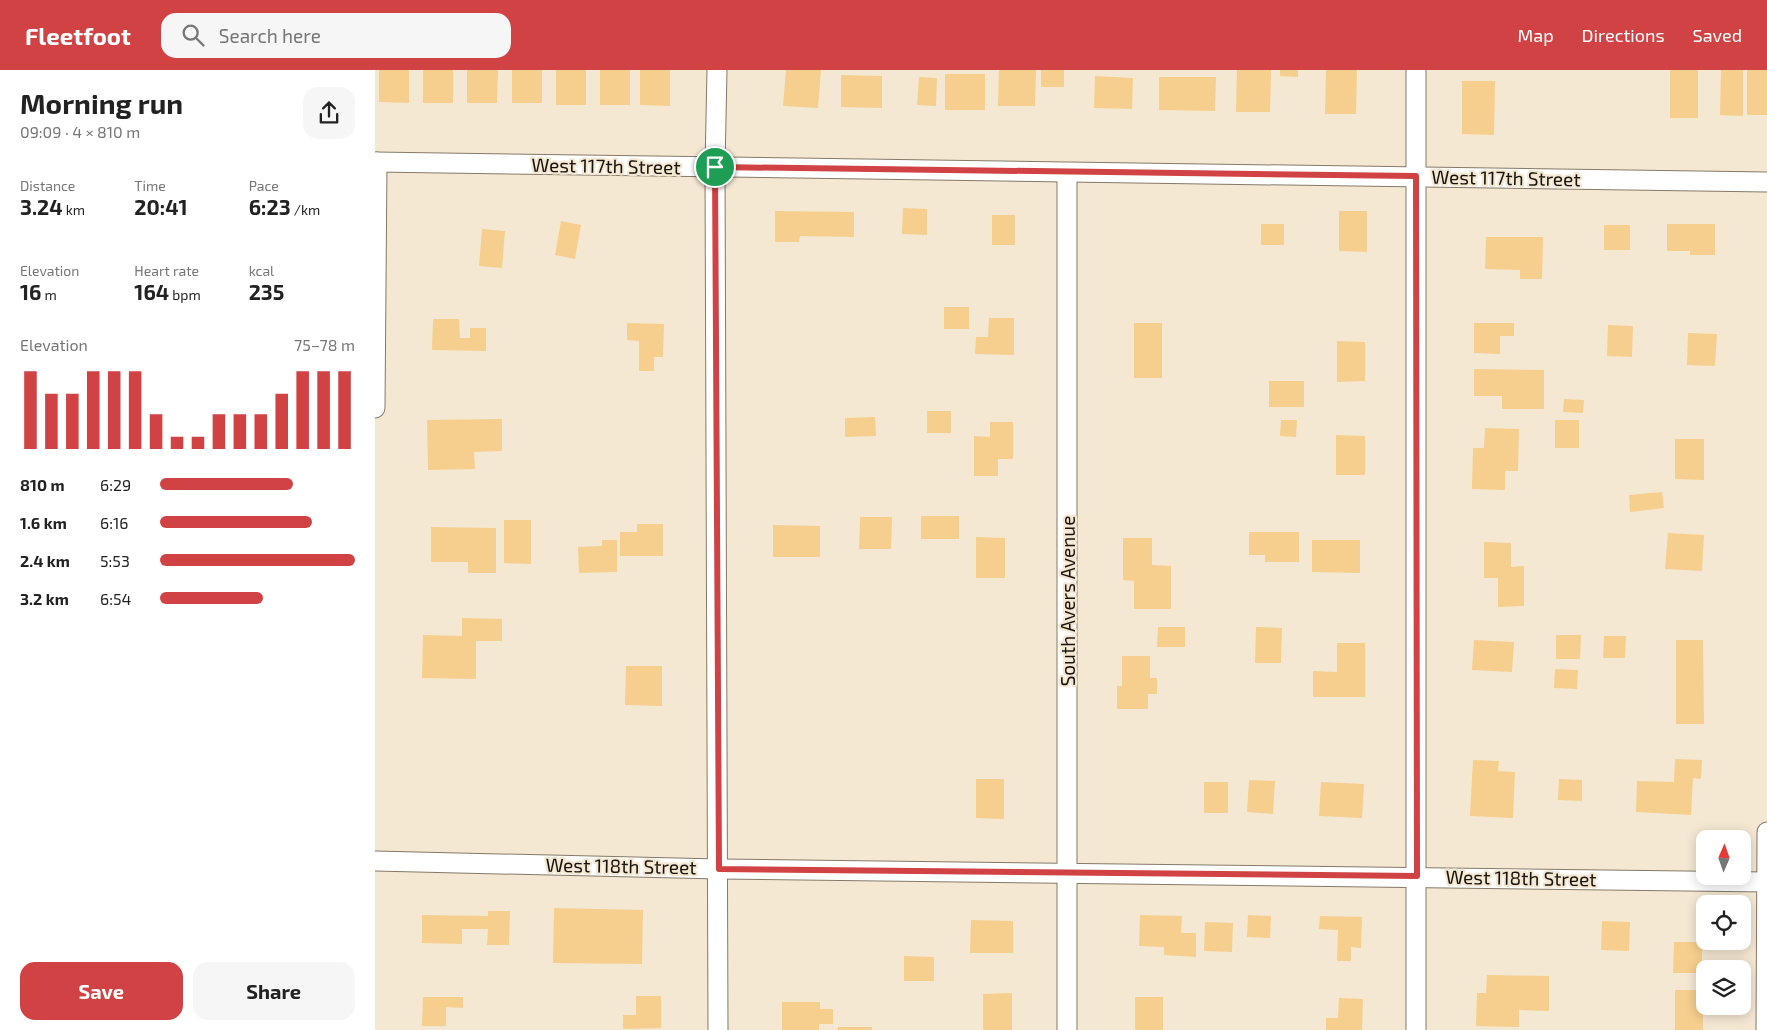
<!DOCTYPE html>
<meta charset="utf-8">
<style>
body{margin:0;font-family:"Exo 2",sans-serif;background:#f6f6f6;color:#222;height:100vh;display:flex;flex-direction:column;font-size:19px;white-space:nowrap}
*{box-sizing:border-box;margin:0}
p{font-size:16px;color:#767676}
.icon{flex:none;width:28px;height:28px;fill:none;stroke:currentColor;stroke-width:2;stroke-linecap:round;stroke-linejoin:round}
.map{position:relative;flex:1;overflow:hidden}
.panel{display:flex;flex-direction:column;background:#fff;width:375px}
.panel>*{flex:none}
.needle{width:32px;rotate:2deg}
.tools{position:absolute;left:1321px;top:760px;display:grid;gap:10px}
.tools a{display:grid;place-items:center;width:55px;height:55px;border-radius:10px;background:#fff;box-shadow:0 2px 12px #0003;font-size:25px}
.pin{position:absolute;display:grid;place-items:center;width:42px;height:42px;color:#fff;margin:-21px;border:2px solid #fff;border-radius:50%;box-shadow:0 1px 5px #0007}
.round{display:grid;place-items:center;flex:none;width:52px;height:52px;border-radius:15px;background:#f6f6f6}
.headline{display:flex;align-items:center;justify-content:space-between;height:85px;padding:0 20px}
h1{font-size:28px;font-weight:700;line-height:38px}
.figures{display:grid;grid-template-columns:repeat(3,1fr);gap:8px;height:85px;padding:5px 20px}
.figures div{display:grid;align-content:center}
.figures b{font-size:21px;font-weight:700}
.figures small{font-size:14px;font-weight:400}
.figures p{font-size:14px}
.chart{height:140px;padding:10px 20px}
.chart p{display:flex;justify-content:space-between}
.chart svg{width:100%;height:90px;margin-top:5px;stroke:#d14244;stroke-width:6}
.button{display:flex;gap:10px;margin-top:auto;padding:10px 20px}
.button a{flex:1;height:58px;border-radius:15px;background:#d14244;color:#fff;font-size:20px;font-weight:700;line-height:58px;text-align:center}
.button a+a{background:#f6f6f6;color:#222}
ul{padding:0 20px;list-style:none;font-size:16px}
li{display:grid;grid-template-columns:80px 60px 1fr;align-items:center;height:38px}
li i{height:12px;border-radius:6px;background:#d14244}
header{display:flex;align-items:center;gap:30px;box-sizing:border-box;height:70px;padding:0 25px;background:#d14244;color:#fff}
header strong{font-size:24px}
nav{display:flex;gap:28px;margin-inline-start:auto;font-size:18px}
.search{width:350px;height:45px;background:#f6f6f6;display:flex;align-items:center;gap:12px;box-sizing:border-box;padding:0 18px;border-radius:15px;color:#767676;font-size:19px}
main{display:flex;flex:1;min-height:0}
.map>svg:first-child{display:block}
.building{fill:#f6ce8d}
.lines{fill:none;stroke-linecap:round;stroke-linejoin:round}
.minor-casing{stroke:#857967;stroke-width:21}
.minor{stroke:#fff;stroke-width:19}
.route-casing{stroke:#fff;stroke-width:10}
.route{stroke:#d14244;stroke-width:6}
.labels{text-anchor:middle;stroke-width:4.5;stroke-linejoin:round;paint-order:stroke}
.street-label{font-size:19px;fill:#17130c;stroke:#f5e8d3}
</style>
<header>
<strong>Fleetfoot</strong>
<div class="search"><svg class="icon" aria-label="search" viewBox="0 0 24 24"><circle cx="10" cy="10" r="6"/><path d="M15 15l6 6"/></svg>Search here</div>
<nav><a>Map</a><a>Directions</a><a>Saved</a></nav>
</header>
<main>
<section class="panel">
<div class="headline"><div><h1>Morning run</h1><p>09:09 · 4 × 810 m</p></div><a class="round"><svg class="icon" aria-label="share" viewBox="0 0 24 24"><path d="M12 15V3M7 8l5-5 5 5M5 13v7h14v-7"/></svg></a></div>
<div class="figures">
<div><p>Distance</p><b>3.24<small> km</small></b></div>
<div><p>Time</p><b>20:41</b></div>
<div><p>Pace</p><b>6:23<small> /km</small></b></div>
</div>
<div class="figures">
<div><p>Elevation</p><b>16<small> m</small></b></div>
<div><p>Heart rate</p><b>164<small> bpm</small></b></div>
<div><p>kcal</p><b>235</b></div>
</div>
<div class="chart"><p><span>Elevation</span>75–78 m</p>
<svg viewBox="0 0 160 44" preserveAspectRatio="none"><path d="M5 44V6M15 44V17M25 44V17M35 44V6M45 44V6M55 44V6M65 44V27M75 44V38M85 44V38M95 44V27M105 44V27M115 44V27M125 44V17M135 44V6M145 44V6M155 44V6"/></svg>
</div>
<ul>
<li><b>810 m</b>6:29<i style="width:68%"></i></li>
<li><b>1.6 km</b>6:16<i style="width:78%"></i></li>
<li><b>2.4 km</b>5:53<i style="width:100%"></i></li>
<li><b>3.2 km</b>6:54<i style="width:53%"></i></li>
</ul>
<div class="button"><a>Save</a><a>Share</a></div>
</section>
<div class="map">
<svg width="1392" height="960" viewBox="0 0 1392 960">
<rect width="100%" height="100%" fill="#f5e8d3"/>
<g class="building">
<path d="M4,0H34V33L4,32Z"/>
<rect x="48" y="0" width="30" height="33"/>
<path d="M92,0H123L122,33H92Z"/>
<rect x="137" y="0" width="30" height="33"/>
<rect x="181" y="0" width="30" height="35"/>
<rect x="225" y="0" width="30" height="35"/>
<path d="M265,0H295V36L265,35Z"/>
<path d="M411,0H446L443,38L408,36Z"/>
<path d="M624,0H661L660,36H623Z"/>
<rect x="666" y="0" width="23" height="17"/>
<path d="M862,0H896L895,42H861Z"/>
<path d="M905,0H923V7L905,6Z"/>
<path d="M951,0H982L981,44H950Z"/>
<rect x="1295" y="0" width="28" height="48"/>
<path d="M1346,0H1368V46L1345,45Z"/>
<rect x="1372" y="0" width="20" height="45"/>
<rect x="570" y="4" width="40" height="36"/>
<path d="M466,5L507,6V38L466,37Z"/>
<path d="M720,6L758,8L757,39L719,38Z"/>
<path d="M544,7L562,8L561,36L542,35Z"/>
<path d="M784,7H841L840,41L784,40Z"/>
<path d="M1087,11H1120L1119,65L1087,64Z"/>
<path d="M528,138L552,139V165L527,164Z"/>
<path d="M400,141L479,142V167L425,166L424,172H400Z"/>
<path d="M964,141H992V182L964,181Z"/>
<rect x="617" y="145" width="23" height="30"/>
<path d="M186,151L206,155L200,189L180,185Z"/>
<rect x="886" y="154" width="23" height="21"/>
<path d="M1292,154H1340V185H1315V181H1292Z"/>
<rect x="1229" y="155" width="26" height="25"/>
<path d="M107,159L130,161L127,198L104,196Z"/>
<path d="M1111,167H1168L1167,209H1145V200L1110,199Z"/>
<rect x="569" y="237" width="25" height="22"/>
<path d="M614,248H639V285L600,284L601,267H613Z"/>
<path d="M58,249H84L85,268H95V258H111V281L57,280Z"/>
<path d="M252,253L289,254L288,287H279V301H264V271L252,270Z"/>
<rect x="759" y="253" width="28" height="55"/>
<path d="M1099,253H1139V266H1125V284L1099,283Z"/>
<path d="M1233,255L1258,256L1257,287L1232,286Z"/>
<path d="M1313,263L1342,264L1340,296L1312,295Z"/>
<path d="M962,271L990,272V311L962,312Z"/>
<path d="M1099,299L1169,300V339H1127V326H1099Z"/>
<rect x="894" y="311" width="35" height="26"/>
<path d="M1189,329L1209,330L1208,343L1188,342Z"/>
<rect x="552" y="341" width="24" height="22"/>
<path d="M500,347L501,366L470,367V348Z"/>
<path d="M127,349V381L99,382L100,399L53,400L52,350Z"/>
<path d="M906,350H922L921,367L905,366Z"/>
<rect x="1180" y="350" width="24" height="28"/>
<path d="M615,352H638V389H623V406H599V366L615,367Z"/>
<path d="M1110,358L1144,359L1143,401H1130V420L1097,419L1098,378H1109Z"/>
<path d="M961,365L990,366V405H961Z"/>
<path d="M1300,369H1329V410L1300,409Z"/>
<path d="M1287,422L1289,438L1255,442L1254,425Z"/>
<rect x="546" y="446" width="38" height="23"/>
<path d="M485,447H517L516,479H484Z"/>
<path d="M129,450H156V494L129,493Z"/>
<path d="M262,454H288V486H245V462H262Z"/>
<path d="M398,455L445,456V487H398Z"/>
<path d="M56,457L121,458V503H93V492H56Z"/>
<path d="M874,462H924V492H890V485H874Z"/>
<path d="M1293,463L1329,465L1327,501L1290,499Z"/>
<path d="M601,467L630,468V508H601Z"/>
<path d="M748,468H777V495L796,496V539H759V511L748,510Z"/>
<path d="M227,470H242V502L204,503L203,477L227,476Z"/>
<path d="M937,470H985V503L937,502Z"/>
<path d="M1109,472L1136,473V497L1149,496V536L1123,537V508H1109Z"/>
<path d="M87,548L127,549V571H101V609L47,608L48,565L87,566Z"/>
<path d="M783,557H810V577H782Z"/>
<path d="M881,557L907,558L906,593H880Z"/>
<path d="M1181,565H1206L1205,589H1181Z"/>
<path d="M1229,566H1251L1250,588H1228Z"/>
<path d="M1099,570L1139,572L1137,602L1097,600Z"/>
<path d="M1301,570H1328L1329,654H1301Z"/>
<path d="M962,573H990V627H938V601L962,602Z"/>
<path d="M747,586H775V608H782V624H773V639H742V616H747Z"/>
<path d="M251,596H287V636L250,635Z"/>
<path d="M1180,599L1203,600L1202,619L1179,618Z"/>
<path d="M1300,689L1327,690L1326,709L1318,708L1316,745L1261,742L1262,711L1299,712Z"/>
<path d="M1098,690L1124,691L1123,701L1140,702L1138,748L1095,746Z"/>
<path d="M601,709H629V749L601,748Z"/>
<path d="M1184,709L1207,710V731L1183,730Z"/>
<path d="M874,710L900,711L898,744L872,742Z"/>
<rect x="829" y="712" width="24" height="31"/>
<path d="M946,712L989,714L987,748L944,746Z"/>
<path d="M179,838L268,840L267,894L178,893Z"/>
<path d="M113,841H135L134,875H112L113,859H87V874L47,873V845L113,846Z"/>
<path d="M765,845L807,846L806,863H821V887L789,885V877L764,876Z"/>
<path d="M873,845L896,846L895,868L872,867Z"/>
<path d="M945,846L987,847L986,878L976,877V891H962L963,860L944,859Z"/>
<path d="M596,850L638,851V883H595Z"/>
<path d="M1227,851L1255,852L1254,881L1226,880Z"/>
<path d="M830,852L858,853L857,882L829,881Z"/>
<path d="M1299,872H1327V903H1298Z"/>
<path d="M529,886L559,887V911H529Z"/>
<path d="M1112,905L1174,906V941L1144,940V957L1101,956L1102,923H1111Z"/>
<rect x="1300" y="920" width="28" height="40"/>
<path d="M637,923V960H608V924Z"/>
<path d="M261,926H286V958L248,959V945H261Z"/>
<path d="M48,927H88V938L71,937V956H47Z"/>
<rect x="760" y="927" width="28" height="33"/>
<path d="M964,928L988,929L987,960H951V948H963Z"/>
<path d="M407,932H445V939H458V954H444V960H407Z"/>
<rect x="463" y="957" width="34" height="3"/>
</g>
<g class="lines">
<g class="minor-casing">
<g id="minor">
<path d="M342,0L340,97L343,960"/>
<path d="M1041,0V960"/>
<path d="M0,92L1392,112"/>
<path d="M692,103V960"/>
<path d="M0,338L2,92"/>
<path d="M0,791L344,799L1392,812"/>
<path d="M1391,960L1392,762"/>
</g>
</g>
<use href="#minor" class="minor"/>
</g>
<g class="lines">
<g class="route-casing">
<path id="route" d="M340,97L1041,106L1042,806L344,799Z"/>
</g>
<use href="#route" class="route"/>
</g>
<g class="labels">
<g class="street-label">
<text transform="translate(231 96) rotate(1)" y="7">West 117th Street</text>
<text transform="translate(1131 108) rotate(1)" y="7">West 117th Street</text>
<text transform="translate(693 531) rotate(-90)" y="7">South Avers Avenue</text>
<text transform="translate(246 796) rotate(1)" y="7">West 118th Street</text>
<text transform="translate(1146 808) rotate(1)" y="7">West 118th Street</text>
</g>
</g>
</svg>
<div class="tools">
<a><svg class="needle" viewBox="-14 -14 28 28"><path d="M0-13l5 13h-10z" fill="#e53935"/><path d="M0 13l5-13h-10z" fill="#767676"/></svg></a>
<a><svg class="icon" aria-label="locate" viewBox="0 0 24 24"><circle cx="12" cy="12" r="6"/><path d="M12 2v4M12 18v4M2 12h4M18 12h4"/></svg></a>
<a><svg class="icon" aria-label="layers" viewBox="0 0 24 24"><path d="M12 4l9 5-9 5-9-5zM3 14l9 5 9-5"/></svg></a>
</div>
<div class="pin" style="left:340px;top:97px;background:#1e9e55"><svg class="icon" aria-label="arrive" viewBox="0 0 24 24"><path d="M6 21V4h12l-3 4 3 4H6"/></svg></div>
</div>
</main>
